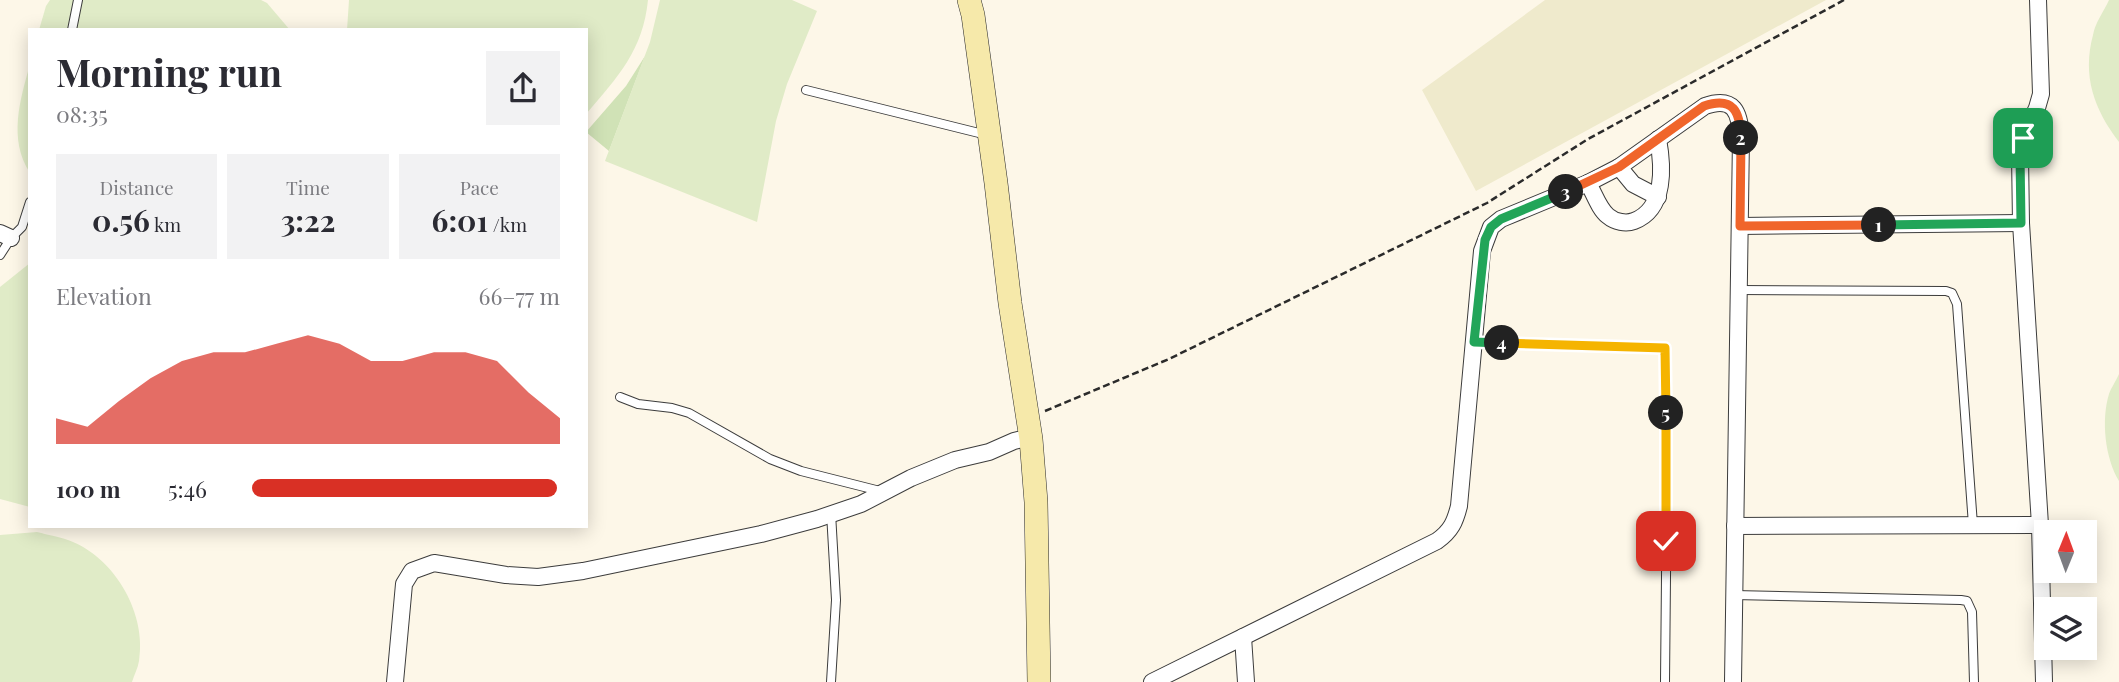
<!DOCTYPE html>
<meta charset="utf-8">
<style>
body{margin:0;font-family:"Playfair Display",serif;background:#f2f2f3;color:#2b2b33;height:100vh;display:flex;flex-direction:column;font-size:26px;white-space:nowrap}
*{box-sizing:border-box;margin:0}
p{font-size:23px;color:#7c7c81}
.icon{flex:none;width:38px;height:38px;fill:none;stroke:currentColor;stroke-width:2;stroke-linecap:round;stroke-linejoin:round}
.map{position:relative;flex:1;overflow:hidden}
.details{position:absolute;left:28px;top:28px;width:560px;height:500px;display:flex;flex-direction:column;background:#fff;border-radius:0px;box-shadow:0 4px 18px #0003}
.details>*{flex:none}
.needle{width:46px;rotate:1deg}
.controls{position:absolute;left:2034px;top:520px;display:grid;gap:14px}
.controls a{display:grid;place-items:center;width:63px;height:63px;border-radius:0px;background:#fff;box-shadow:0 4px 18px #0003;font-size:35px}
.pin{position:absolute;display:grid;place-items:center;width:60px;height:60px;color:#fff;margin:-30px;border-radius:14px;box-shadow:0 4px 10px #0006}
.km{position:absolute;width:35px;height:35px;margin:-18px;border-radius:50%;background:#222;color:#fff;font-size:19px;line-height:35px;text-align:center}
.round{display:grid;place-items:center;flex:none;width:74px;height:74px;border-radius:0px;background:#f2f2f3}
.head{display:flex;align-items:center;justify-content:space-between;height:119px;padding:0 28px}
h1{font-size:38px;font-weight:700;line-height:52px}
.figures{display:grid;grid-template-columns:repeat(3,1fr);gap:10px;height:119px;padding:7px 28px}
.figures div{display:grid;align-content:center;border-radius:0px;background:#f2f2f3;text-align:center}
.figures b{font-size:30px;font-weight:700}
.figures small{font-size:19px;font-weight:400}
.figures p{font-size:19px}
.chart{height:196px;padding:14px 28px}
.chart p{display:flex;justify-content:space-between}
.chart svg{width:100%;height:126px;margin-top:7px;fill:#d93025;opacity:.7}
ul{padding:0 28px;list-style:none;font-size:23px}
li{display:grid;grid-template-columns:112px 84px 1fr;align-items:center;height:52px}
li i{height:18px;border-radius:9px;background:#d93025}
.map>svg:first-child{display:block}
.farmland{fill:#efeacc}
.green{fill:#d0e2b6}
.pitch{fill:#e0ebc7}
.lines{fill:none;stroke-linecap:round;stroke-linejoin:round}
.lane-casing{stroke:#3c3c3c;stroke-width:10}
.street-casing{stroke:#3c3c3c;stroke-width:18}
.secondary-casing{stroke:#2b2b2b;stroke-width:24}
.path{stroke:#2b2b2b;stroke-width:2.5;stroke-dasharray:7 3.5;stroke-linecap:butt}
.lane{stroke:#fff;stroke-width:8}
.street{stroke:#fff;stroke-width:16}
.secondary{stroke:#f6e9aa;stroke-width:23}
.split-1-casing{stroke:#fff;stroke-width:14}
.split-2-casing{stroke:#fff;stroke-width:14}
.split-3-casing{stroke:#fff;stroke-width:14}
.split-4-casing{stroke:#fff;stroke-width:14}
.split-5-casing{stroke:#fff;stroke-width:14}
.split-6-casing{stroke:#fff;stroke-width:14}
.split-1{stroke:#22a559;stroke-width:9}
.split-2{stroke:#f0652b;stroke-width:9}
.split-3{stroke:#f0652b;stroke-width:9}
.split-4{stroke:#22a559;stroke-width:9}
.split-5{stroke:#f5b400;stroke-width:9}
.split-6{stroke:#f5b400;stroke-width:9}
</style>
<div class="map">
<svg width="2119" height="682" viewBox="0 0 2119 682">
<rect width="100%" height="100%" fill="#fdf7e8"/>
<path class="farmland" d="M1545,0H1826L1476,191L1422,90Z"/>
<path class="green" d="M645,56L609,151L586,132L626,86Z"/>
<g class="pitch">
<path d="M50,0H261L267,3L290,30H39L46,6Z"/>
<path d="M349,0H648C643,50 618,77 586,114V30H347Z"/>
<path d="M660,0H792L817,11L787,84L776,121L757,222L605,161L650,42Z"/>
<path d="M2109,0H2119V142C2094,109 2082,76 2093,35C2095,23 2104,11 2109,0Z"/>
<path d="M30,64V173C8,139 20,100 30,64Z"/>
<path d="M30,263V507L0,499V287Z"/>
<path d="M2119,374V481C2105,458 2101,420 2109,394C2111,388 2116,381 2119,374Z"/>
<path d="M37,532C48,535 62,537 73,542C116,560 147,615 139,661C138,668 134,675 132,682H0V535Z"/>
</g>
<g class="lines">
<g class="lane-casing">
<g id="lane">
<path d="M72,30L78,0"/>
<path d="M806,90L987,135"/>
<path d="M0,255L11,238L22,227L30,202"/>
<path d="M1739,290L1946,291L1952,293L1957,304L1973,525"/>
<path d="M1474,342L1665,348L1667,471L1665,682"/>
<path d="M620,397L638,404L672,408L689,413L770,459L801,471L880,491"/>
<path d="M831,513L836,600L831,682"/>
<path d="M1734,595L1961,600L1967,601L1972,612L1974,682"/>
</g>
</g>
<g class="street-casing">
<g id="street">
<path d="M2038,0L2041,94L2037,108L2023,138L2020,155L2021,223L2040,525L2044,682"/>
<path d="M1619,167L1633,184L1658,197"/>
<path d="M1588,183C1594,193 1599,209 1608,216C1615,222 1626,224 1634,221C1666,209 1663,166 1658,139"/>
<path d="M1740,226L2021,223"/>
<path d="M0,233L11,238"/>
<path d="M1735,526L2040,525"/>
<path d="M1243,637L1246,682"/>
<path d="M395,682L404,584L412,571L434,563L506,575L538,577L583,571L761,534L817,519L861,504L911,478L955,460L989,452L1014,441L1030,437"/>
<path d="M1152,682L1437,541C1451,531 1455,522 1459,506L1482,251L1491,227L1501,219L1588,183L1619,167L1705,106C1734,96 1740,112 1741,138L1733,682"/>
</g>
</g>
<g class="secondary-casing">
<path id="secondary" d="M969,0L973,15L996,183L1010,303L1031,439L1036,502L1039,682"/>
</g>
<path class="path" d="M1045,411L1169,359L1487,203L1588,139L1844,0"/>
<use href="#lane" class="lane"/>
<use href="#street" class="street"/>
<use href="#secondary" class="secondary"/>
</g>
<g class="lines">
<g class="split-1-casing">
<path id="split-1" d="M1879,225L2021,223L2020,155L2023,138"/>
</g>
<g class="split-2-casing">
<path id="split-2" d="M1741,138L1740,226L1879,225"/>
</g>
<g class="split-3-casing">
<path id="split-3" d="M1566,192L1619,167L1704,106C1734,96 1740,112 1741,138"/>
</g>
<g class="split-4-casing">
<path id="split-4" d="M1502,343L1474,342L1485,240L1491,227L1501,219L1566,192"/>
</g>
<g class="split-5-casing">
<path id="split-5" d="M1502,343L1665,348L1666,413"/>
</g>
<g class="split-6-casing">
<path id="split-6" d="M1666,413V541"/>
</g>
<use href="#split-1" class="split-1"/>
<use href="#split-2" class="split-2"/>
<use href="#split-3" class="split-3"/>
<use href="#split-4" class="split-4"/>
<use href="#split-5" class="split-5"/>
<use href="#split-6" class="split-6"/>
</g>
</svg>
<div class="controls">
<a><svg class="needle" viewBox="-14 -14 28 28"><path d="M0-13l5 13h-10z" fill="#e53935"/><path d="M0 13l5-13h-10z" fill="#7c7c81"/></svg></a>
<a><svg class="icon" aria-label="layers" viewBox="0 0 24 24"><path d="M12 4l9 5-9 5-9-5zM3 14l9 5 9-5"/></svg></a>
</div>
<div class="pin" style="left:2023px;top:138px;background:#1e9e55"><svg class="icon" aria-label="arrive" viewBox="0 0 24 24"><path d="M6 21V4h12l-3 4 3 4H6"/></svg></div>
<div class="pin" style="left:1666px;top:541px;background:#d93025"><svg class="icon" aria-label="check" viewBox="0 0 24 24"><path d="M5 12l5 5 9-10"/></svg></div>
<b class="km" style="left:1879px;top:225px">1</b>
<b class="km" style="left:1741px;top:138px">2</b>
<b class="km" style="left:1566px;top:192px">3</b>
<b class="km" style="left:1502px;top:343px">4</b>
<b class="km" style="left:1666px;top:413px">5</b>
<section class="details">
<div class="head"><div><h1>Morning run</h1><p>08:35</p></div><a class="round"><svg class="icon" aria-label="share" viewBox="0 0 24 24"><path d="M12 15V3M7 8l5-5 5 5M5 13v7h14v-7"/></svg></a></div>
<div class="figures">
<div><p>Distance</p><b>0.56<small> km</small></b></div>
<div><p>Time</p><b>3:22</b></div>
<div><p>Pace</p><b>6:01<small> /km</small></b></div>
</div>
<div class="chart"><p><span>Elevation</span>66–77 m</p>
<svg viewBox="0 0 160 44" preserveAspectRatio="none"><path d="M0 44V35L10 38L20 29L30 21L40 15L50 12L60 12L70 9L80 6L90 9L100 15L110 15L120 12L130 12L140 15L150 26L160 35V44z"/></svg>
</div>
<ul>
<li><b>100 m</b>5:46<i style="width:99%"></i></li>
</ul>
</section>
</div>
